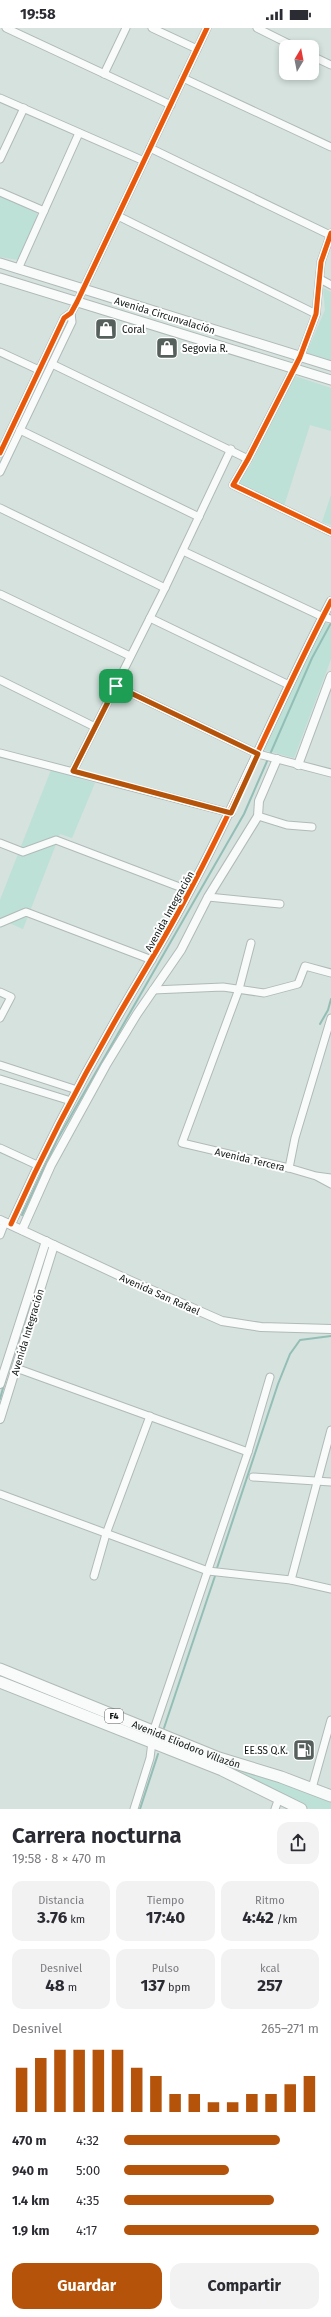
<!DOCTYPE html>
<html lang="es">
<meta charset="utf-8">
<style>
body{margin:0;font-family:"Fira Sans",sans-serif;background:#f2f2f3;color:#2b2b33;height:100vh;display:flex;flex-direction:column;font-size:15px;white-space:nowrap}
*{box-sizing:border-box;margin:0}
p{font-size:13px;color:#7c7c81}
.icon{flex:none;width:22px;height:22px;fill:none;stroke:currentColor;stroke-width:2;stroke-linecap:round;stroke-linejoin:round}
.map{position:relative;height:1781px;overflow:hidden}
.panel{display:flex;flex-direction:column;background:#fff;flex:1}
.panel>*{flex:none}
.needle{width:26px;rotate:10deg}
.fabs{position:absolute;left:279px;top:12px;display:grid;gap:8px}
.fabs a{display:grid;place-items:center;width:40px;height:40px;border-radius:8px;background:#fff;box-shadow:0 2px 6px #0003;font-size:20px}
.pin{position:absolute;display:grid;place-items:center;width:34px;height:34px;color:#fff;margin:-17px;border-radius:8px;box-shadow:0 2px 6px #0006}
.round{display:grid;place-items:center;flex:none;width:42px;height:42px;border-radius:12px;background:#f2f2f3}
.headline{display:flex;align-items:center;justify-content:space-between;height:68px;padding:0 12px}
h1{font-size:22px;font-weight:700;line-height:30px}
.metrics{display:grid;grid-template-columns:repeat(3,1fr);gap:6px;height:68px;padding:4px 12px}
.metrics div{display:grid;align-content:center;border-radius:10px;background:#f2f2f3;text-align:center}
.metrics b{font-size:17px;font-weight:700}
.metrics small{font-size:11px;font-weight:400}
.metrics p{font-size:11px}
.chart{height:112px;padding:8px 12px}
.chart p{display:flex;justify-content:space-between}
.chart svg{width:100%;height:72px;margin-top:4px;stroke:#b45309;stroke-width:6}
.cta{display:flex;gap:8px;margin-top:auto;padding:8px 12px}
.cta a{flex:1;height:46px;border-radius:12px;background:#b45309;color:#fff;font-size:16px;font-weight:700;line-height:46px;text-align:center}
.cta a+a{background:#f2f2f3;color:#2b2b33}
ul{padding:0 12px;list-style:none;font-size:13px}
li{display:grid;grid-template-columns:64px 48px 1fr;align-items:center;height:30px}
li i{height:10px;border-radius:5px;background:#b45309}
.status{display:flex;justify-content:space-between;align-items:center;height:28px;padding:0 20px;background:#fff;direction:ltr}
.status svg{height:11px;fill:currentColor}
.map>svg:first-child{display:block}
.green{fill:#bde0d7}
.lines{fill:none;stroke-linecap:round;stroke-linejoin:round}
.stream{stroke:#93beb5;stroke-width:2}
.minor-casing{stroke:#b0bab8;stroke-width:9}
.tertiary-casing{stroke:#b0bab8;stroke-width:10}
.secondary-casing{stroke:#b0bab8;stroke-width:11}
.trunk-casing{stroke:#b0bab8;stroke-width:13}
.minor{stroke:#f9fbfa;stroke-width:7}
.tertiary{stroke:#f9fbfa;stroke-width:8}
.secondary{stroke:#f9fbfa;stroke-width:9}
.trunk{stroke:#f9fbfa;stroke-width:11}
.cycleway-casing{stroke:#fff;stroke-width:8}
.cycleway{stroke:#e8590c;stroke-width:5}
.route-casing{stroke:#fff;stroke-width:8}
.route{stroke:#b45309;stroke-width:5}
.labels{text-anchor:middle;stroke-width:4;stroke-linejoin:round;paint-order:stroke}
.shield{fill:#fff;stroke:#585d5c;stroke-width:1}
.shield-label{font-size:9px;font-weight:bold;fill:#101816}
.street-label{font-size:10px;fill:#101816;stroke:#fff}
.poi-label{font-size:10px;fill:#101816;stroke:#fff;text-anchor:start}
</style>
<div class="status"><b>19:58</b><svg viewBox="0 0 49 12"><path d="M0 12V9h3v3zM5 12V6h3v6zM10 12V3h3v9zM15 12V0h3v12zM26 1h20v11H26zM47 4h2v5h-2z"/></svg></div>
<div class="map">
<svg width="331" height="1781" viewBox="0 0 331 1781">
<rect width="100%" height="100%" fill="#d5e2de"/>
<g class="green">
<path d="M0,168L37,185V189L18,232L0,229Z"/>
<path d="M323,260L331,264V335L306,326L325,282Z"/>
<path d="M295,348L331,360V403L310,397L284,478L235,458L250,438Z"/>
<path d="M331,467V497L322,494Z"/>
<path d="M324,594L331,597V631L294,730L264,722Z"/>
<path d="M51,742L95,755L72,810L60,806L23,901L0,891V872Z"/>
<path d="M227,1737L279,1752L331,1772V1781H310L226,1740Z"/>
</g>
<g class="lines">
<g class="stream">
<path d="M320,996L328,982L331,971"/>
<path d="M22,1187L57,1112L244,786L312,630L331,595"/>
<path d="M9,1341L46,1227"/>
<path d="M0,1371L6,1349"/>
<path d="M217,1540L278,1356L290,1326L300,1312L331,1308"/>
<path d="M164,1700L215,1548"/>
<path d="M140,1781L158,1726"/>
</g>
<g class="minor-casing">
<g id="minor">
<path d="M6,0L171,77"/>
<path d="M152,0L197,21"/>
<path d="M257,0L295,19"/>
<path d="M312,28L331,37"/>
<path d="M104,46L126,0"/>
<path d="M183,50L331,119"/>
<path d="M0,70L144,133"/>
<path d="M150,120L330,207"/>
<path d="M0,131L24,80"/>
<path d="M0,164L44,183"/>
<path d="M118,188L316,286"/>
<path d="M331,205L321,234L316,286L300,329L248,431L233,457L331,504"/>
<path d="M18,241L79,105"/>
<path d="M320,251L331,257"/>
<path d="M0,324L39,342"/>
<path d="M52,336L248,431"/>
<path d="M20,402L199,489"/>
<path d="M0,425L64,290L71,285L77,274L207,0"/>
<path d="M0,444L72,294L71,285"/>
<path d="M0,480L165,560"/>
<path d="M183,523L323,589L331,591"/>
<path d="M0,566L130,628"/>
<path d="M150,590L289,657"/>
<path d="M0,652L95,699"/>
<path d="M116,658L258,726L331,745"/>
<path d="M0,725L231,785"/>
<path d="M73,743L165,560L231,421"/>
<path d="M258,788L287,797L312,799"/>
<path d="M0,815L23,824L56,812L190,863"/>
<path d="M208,869L280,876"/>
<path d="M0,895L26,884L152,932"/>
<path d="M251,915L239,961L182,1115L289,1140L316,1148L331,1150"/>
<path d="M153,962L223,959L264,965L298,956L305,938L331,945"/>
<path d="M0,964L11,969L0,990"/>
<path d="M0,1037L77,1062"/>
<path d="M0,1051L71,1073"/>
<path d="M0,1120L37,1137"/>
<path d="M289,1140L295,1110L331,990"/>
<path d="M318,1149L331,1156"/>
<path d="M0,1207L5,1194"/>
<path d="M16,1340L248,1424"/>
<path d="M253,1449L331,1454"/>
<path d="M0,1466L208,1543L291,1552L331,1561"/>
<path d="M94,1548L106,1506L150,1388"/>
<path d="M291,1552L331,1402"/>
<path d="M153,1704L248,1424L270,1349"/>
<path d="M312,1760L331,1692"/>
<path d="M134,1781L150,1730L152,1714"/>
<path d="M275,1781L279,1770"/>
</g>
</g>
<g class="tertiary-casing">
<g id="tertiary">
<path d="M298,737L331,648"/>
<path d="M0,1192L131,1253L222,1293L261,1299L331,1301"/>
<path d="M11,1196C42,1127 76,1061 114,995C139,951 166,909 189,864C240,769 281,668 331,573"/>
<path d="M22,1202L51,1137L106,1037L137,986L181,922L208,869L258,788L259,773L277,731"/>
<path d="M0,1356L46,1213"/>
<path d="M0,1391L54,1217"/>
</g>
</g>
<g class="secondary-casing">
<g id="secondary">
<path d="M0,235L331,338"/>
<path d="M0,250L331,352"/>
</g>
</g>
<g class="trunk-casing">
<g id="trunk">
<path id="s1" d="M0,1641L219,1730L281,1749L331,1768"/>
<path d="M0,1654L222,1742L301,1781"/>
</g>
</g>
<use href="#minor" class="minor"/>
<use href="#tertiary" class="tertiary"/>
<use href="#secondary" class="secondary"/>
<use href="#trunk" class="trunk"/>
<g class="cycleway-casing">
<g id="cycleway">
<path d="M331,205L321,234L316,286L300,329L248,431L233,457L331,504"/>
<path d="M0,425L64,290L71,285L77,274L207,0"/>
<path d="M11,1196C42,1127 76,1061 114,995C139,951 166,909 189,864C240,769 281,668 331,573"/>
</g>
</g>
<use href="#cycleway" class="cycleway"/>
</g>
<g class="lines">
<g class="route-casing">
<path id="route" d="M116,658L258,726L231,785L73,743Z"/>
</g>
<use href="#route" class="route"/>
</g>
<defs>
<g id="shop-square" transform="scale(1.15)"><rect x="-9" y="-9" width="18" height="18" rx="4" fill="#555f5c" stroke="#fff"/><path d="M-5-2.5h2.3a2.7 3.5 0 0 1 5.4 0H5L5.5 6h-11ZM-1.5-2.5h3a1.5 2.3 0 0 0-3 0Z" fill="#fff"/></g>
<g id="fuel-square" transform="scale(1.15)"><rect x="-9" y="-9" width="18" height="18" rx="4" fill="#555f5c" stroke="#fff"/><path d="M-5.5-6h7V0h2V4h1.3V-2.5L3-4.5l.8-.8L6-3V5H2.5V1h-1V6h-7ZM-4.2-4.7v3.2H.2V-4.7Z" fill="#fff"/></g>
</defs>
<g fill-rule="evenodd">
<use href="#shop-square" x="106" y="301"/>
<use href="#shop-square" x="167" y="320"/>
<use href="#fuel-square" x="304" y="1722"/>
</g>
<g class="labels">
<rect class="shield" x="105" y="1681" width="18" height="14" rx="3"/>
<g class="shield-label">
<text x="114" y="1691">F4</text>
</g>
<g class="street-label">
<text transform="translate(165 287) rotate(17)" y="4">Avenida Circunvalación</text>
<text transform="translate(169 883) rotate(-61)" y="4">Avenida Integración</text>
<text transform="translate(250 1131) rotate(13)" y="4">Avenida Tercera</text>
<text transform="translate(160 1266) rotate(24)" y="4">Avenida San Rafael</text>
<text transform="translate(27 1304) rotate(-73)" y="4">Avenida Integración</text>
<text dy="4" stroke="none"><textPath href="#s1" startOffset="201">Avenida Eliodoro Villazón</textPath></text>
</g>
<g class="poi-label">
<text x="122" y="305">Coral</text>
<text x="182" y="324">Segovia R.</text>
<text x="288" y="1726" text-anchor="end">EE.SS Q.K.</text>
</g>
</g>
</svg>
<div class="fabs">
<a><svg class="needle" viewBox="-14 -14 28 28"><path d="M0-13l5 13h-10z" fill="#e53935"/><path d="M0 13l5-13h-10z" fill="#7c7c81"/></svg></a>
</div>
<div class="pin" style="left:116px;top:658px;background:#1e9e55"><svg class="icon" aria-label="arrive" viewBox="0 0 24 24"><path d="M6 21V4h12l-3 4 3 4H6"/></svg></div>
</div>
<section class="panel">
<div class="headline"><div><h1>Carrera nocturna</h1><p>19:58 · 8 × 470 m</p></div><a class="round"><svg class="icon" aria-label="share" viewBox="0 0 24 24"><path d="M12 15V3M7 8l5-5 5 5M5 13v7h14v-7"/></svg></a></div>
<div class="metrics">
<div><p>Distancia</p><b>3.76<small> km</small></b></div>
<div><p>Tiempo</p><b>17:40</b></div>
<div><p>Ritmo</p><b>4:42<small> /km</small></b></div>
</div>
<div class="metrics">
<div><p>Desnivel</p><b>48<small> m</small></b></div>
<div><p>Pulso</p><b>137<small> bpm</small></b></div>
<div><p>kcal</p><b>257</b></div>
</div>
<div class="chart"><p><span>Desnivel</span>265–271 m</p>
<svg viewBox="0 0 160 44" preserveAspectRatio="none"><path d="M5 44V17M15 44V11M25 44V6M35 44V6M45 44V6M55 44V6M65 44V17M75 44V22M85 44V33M95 44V33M105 44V38M115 44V38M125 44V33M135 44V33M145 44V27M155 44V22"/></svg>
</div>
<ul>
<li><b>470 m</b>4:32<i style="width:80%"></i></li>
<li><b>940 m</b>5:00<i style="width:54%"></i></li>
<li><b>1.4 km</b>4:35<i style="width:77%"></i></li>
<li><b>1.9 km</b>4:17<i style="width:100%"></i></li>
</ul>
<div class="cta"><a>Guardar</a><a>Compartir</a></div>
</section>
